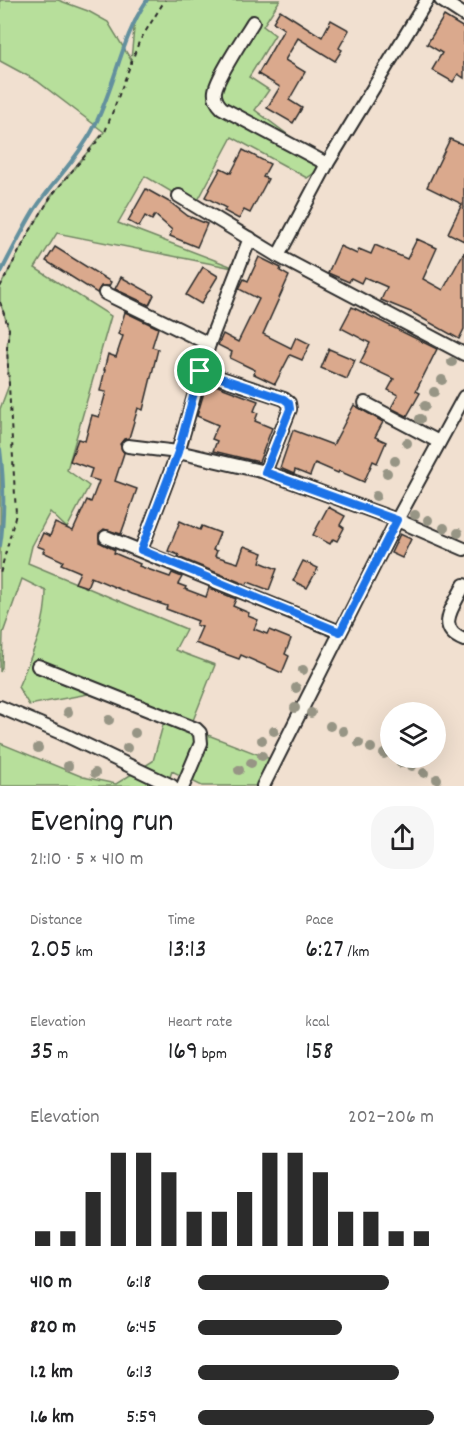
<!DOCTYPE html>
<meta charset="utf-8">
<style>
body{margin:0;font-family:Dekko,sans-serif;background:#f6f6f6;color:#202124;height:100vh;display:flex;flex-direction:column;font-size:22px;white-space:nowrap}
*{box-sizing:border-box;margin:0}
p{font-size:20px;color:#757577}
.icon{flex:none;width:33px;height:33px;fill:none;stroke:currentColor;stroke-width:2;stroke-linecap:round;stroke-linejoin:round}
.map{position:relative;height:786px;overflow:hidden}
.side{display:flex;flex-direction:column;background:#fff;flex:1}
.side>*{flex:none}
.fabs{position:absolute;left:380px;top:702px;display:grid;gap:12px}
.fabs a{display:grid;place-items:center;width:66px;height:66px;border-radius:50%;background:#fff;box-shadow:0 6px 24px #0002;font-size:30px}
.pin{position:absolute;display:grid;place-items:center;width:51px;height:51px;color:#fff;margin:-26px;border:3px solid #fff;border-radius:50%;box-shadow:0 2px 6px #0007}
.round{display:grid;place-items:center;flex:none;width:63px;height:63px;border-radius:24px;background:#f6f6f6}
.head{display:flex;align-items:center;justify-content:space-between;height:102px;padding:0 30px}
h1{font-size:33px;font-weight:600;line-height:45px}
.figures{display:grid;grid-template-columns:repeat(3,1fr);gap:9px;height:102px;padding:6px 30px}
.figures div{display:grid;align-content:center}
.figures b{font-size:26px;font-weight:600}
.figures small{font-size:16px;font-weight:400}
.figures p{font-size:16px}
.chart{height:168px;padding:12px 30px}
.chart p{display:flex;justify-content:space-between}
.chart svg{width:100%;height:108px;margin-top:6px;stroke:#2b2b2b;stroke-width:6}
ul{padding:0 30px;list-style:none;font-size:20px}
li{display:grid;grid-template-columns:96px 72px 1fr;align-items:center;height:45px}
li i{height:15px;border-radius:8px;background:#2b2b2b}
.map>svg:first-child{display:block}
.green{fill:#b7df9b;stroke:#718563;stroke-width:1.5}
.lines{fill:none;stroke-linecap:round;stroke-linejoin:round}
.stream{stroke:#63909e;stroke-width:4}
.building{fill:#daa98d;stroke:#2b2b2b;stroke-width:1.5}
.street-casing{stroke:#2b2b2b;stroke-width:16}
.path{stroke:#2b2b2b;stroke-width:2;stroke-dasharray:4.5 4.5;stroke-linecap:butt}
.street{stroke:#fbf7ec;stroke-width:12}
.tree{fill:#979585}
.route-casing{stroke:#fff;stroke-width:12}
.route{stroke:#1a73e8;stroke-width:8}
</style>
<div class="map">
<svg width="464" height="786" viewBox="0 0 464 786">
<rect width="100%" height="100%" fill="#f1e0d0"/>
<filter id="ink" filterUnits="userSpaceOnUse"><feTurbulence type="fractalNoise" baseFrequency=".0167" numOctaves="2"/><feDisplacementMap in="SourceGraphic" scale="12" xChannelSelector="R" yChannelSelector="G"/><feConvolveMatrix kernelMatrix="1 2 1 2 8 2 1 2 1" color-interpolation-filters="sRGB"/></filter>
<g filter="url(#ink)">
<path class="green" d="M0,0H58L88,11L108,22L131,60L135,18L147,0H280L263,26L275,35L249,77L269,90L255,110L327,164L307,178L232,137L195,206L145,176L118,223L238,269L57,233L35,268L111,316L67,470L89,486L67,528L50,512L32,546L28,563L186,629L175,650L215,665L190,728L278,762L267,786H202L172,771L167,786H0V743L83,777L116,784L153,761L165,718L88,694L29,705L18,687C32,654 46,627 46,591L22,579L3,633L2,667L0,672V409L9,385L7,348L9,329L0,302V287L30,231L52,195L104,132L37,81L0,61Z"/>
<g class="lines">
<g class="stream">
<path d="M0,274C11,253 22,230 35,209C53,182 76,160 92,131C115,89 120,40 147,0"/>
<path d="M0,449C4,482 5,514 0,546"/>
</g>
</g>
<g class="building">
<path d="M280,10L322,37L331,20L349,30L339,48L342,50L335,61L298,38L285,60L305,72L289,100L302,108L293,123L267,108L280,87L258,74L284,29L273,22Z"/>
<path d="M444,16L464,28V78L458,74L453,82L432,70L442,53L427,44Z"/>
<path d="M450,139L464,145V241L448,233L462,204L427,187Z"/>
<path d="M243,150L270,164L263,177L268,179L250,213L244,210L239,219L224,211L226,208L205,197L221,168L231,173Z"/>
<path d="M146,189L171,203L188,216L207,224L197,247L170,236L172,230L155,215L152,220L145,216L139,227L128,221Z"/>
<path d="M417,239L437,248L423,279L443,290L464,252V329L459,339L413,313L381,300L387,287L364,277L361,283L351,278L349,282L328,273L340,246L357,254L359,249L371,254L375,245L407,259Z"/>
<path d="M55,247L111,282L109,286H101L97,293L46,261Z"/>
<path d="M259,257L281,268L280,271L289,276L263,334L291,348L296,337L310,344L302,360L290,355L275,384L254,374L255,370L230,358L232,352L218,345L223,334L238,342L259,299L239,289L244,279L248,281Z"/>
<path d="M203,267L218,276L201,304L186,295Z"/>
<path d="M121,277L154,295L149,305L115,289Z"/>
<path d="M352,307L437,349L416,391L420,393L407,416L391,408L398,395L388,390L394,379L360,363L370,343L341,328Z"/>
<path d="M125,312L158,328L152,347L158,349L143,410L138,408L129,438L124,439L120,444L124,453L115,481L137,489L121,534L104,529L99,533V542L115,550L114,553L140,564L139,566L170,577L172,573L182,577L178,584L186,587L185,589L206,597L209,588L236,599L233,606L249,613L248,616L258,620L254,629L267,634L269,630L291,639L285,654L289,656L282,673L241,655L239,659L195,643L202,627L196,625L198,621L166,609L167,606L131,594L91,577L87,587L75,583L80,572L61,564L63,561L43,552L45,549L37,546L43,533L50,536L55,523L73,531L87,500L91,502L99,481L89,478L92,469L70,461L78,439L85,441L92,415L99,417L106,392L100,391L105,370H104L108,354L116,357L123,336L118,334Z"/>
<path d="M329,349L355,360L347,379L321,368Z"/>
<path d="M207,382L258,401L254,411L258,413L255,421L272,428L259,462L213,451L217,441L212,439L218,425L197,416Z"/>
<path d="M354,405L383,422L375,437L386,442L377,463L373,461L364,482L339,471L338,473L315,463L310,476L295,470L294,474L280,468L293,430L333,445Z"/>
<path d="M328,507L345,516L340,525L344,528L337,541L333,539L330,544L313,535Z"/>
<path d="M180,521L200,530L202,526L220,533L213,550L217,551L215,556L238,563L244,546L263,553L260,562L277,569L269,590L248,582L247,584L242,583L178,557L179,555L168,551Z"/>
<path d="M400,534L411,539L402,558L391,553Z"/>
<path d="M303,561L318,568L307,588L293,581Z"/>
</g>
<g class="lines">
<g class="street-casing">
<g id="street">
<path d="M441,0L464,15"/>
<path d="M253,22C244,37 217,77 215,91C214,98 217,103 222,108L327,164"/>
<path d="M179,196L278,256L464,354"/>
<path d="M278,256L327,164L427,0"/>
<path d="M105,293L209,344"/>
<path d="M200,371L284,399L289,403L290,409L265,472"/>
<path d="M365,403L439,442"/>
<path d="M128,446L178,452L265,472L397,520L464,549"/>
<path d="M106,537L340,632"/>
<path d="M141,550L178,452L209,344L250,238"/>
<path d="M464,585C454,606 434,628 464,640"/>
<path d="M38,666L196,729L200,733L201,743L183,786"/>
<path d="M0,707L61,733L172,786"/>
<path d="M263,786L397,520L464,397"/>
</g>
</g>
<g class="path">
<path d="M0,287L30,231L52,195L105,132L139,42L165,0"/>
<path d="M0,302L9,329L7,348L16,514L0,574"/>
</g>
<use href="#street" class="street"/>
</g>
<g class="tree">
<circle cx="452" cy="362" r="5"/>
<circle cx="442" cy="380" r="5"/>
<circle cx="434" cy="392" r="5"/>
<circle cx="425" cy="406" r="5"/>
<circle cx="420" cy="419" r="5"/>
<circle cx="407" cy="443" r="5"/>
<circle cx="395" cy="461" r="5"/>
<circle cx="387" cy="473" r="5"/>
<circle cx="376" cy="496" r="5"/>
<circle cx="415" cy="515" r="5"/>
<circle cx="428" cy="520" r="5"/>
<circle cx="444" cy="528" r="5"/>
<circle cx="458" cy="533" r="5"/>
<circle cx="303" cy="670" r="5"/>
<circle cx="296" cy="688" r="5"/>
<circle cx="295" cy="708" r="5"/>
<circle cx="68" cy="712" r="5"/>
<circle cx="311" cy="713" r="5"/>
<circle cx="109" cy="720" r="5"/>
<circle cx="330" cy="726" r="5"/>
<circle cx="274" cy="731" r="5"/>
<circle cx="343" cy="731" r="5"/>
<circle cx="135" cy="733" r="5"/>
<circle cx="262" cy="740" r="5"/>
<circle cx="359" cy="743" r="5"/>
<circle cx="38" cy="748" r="5"/>
<circle cx="127" cy="748" r="5"/>
<circle cx="371" cy="748" r="5"/>
<circle cx="384" cy="754" r="5"/>
<circle cx="262" cy="756" r="5"/>
<circle cx="251" cy="763" r="5"/>
<circle cx="401" cy="763" r="5"/>
<circle cx="68" cy="766" r="5"/>
<circle cx="412" cy="766" r="5"/>
<circle cx="239" cy="770" r="5"/>
<circle cx="95" cy="773" r="5"/>
<circle cx="424" cy="773" r="5"/>
<circle cx="437" cy="779" r="5"/>
</g>
</g>
<g class="lines" filter="url(#ink)">
<g class="route-casing">
<path id="route" d="M200,371L284,399L289,403L290,409L265,472L397,520L340,632L141,550L178,452Z"/>
</g>
<use href="#route" class="route"/>
</g>
</svg>
<div class="fabs">
<a><svg class="icon" aria-label="layers" viewBox="0 0 24 24"><path d="M12 4l9 5-9 5-9-5zM3 14l9 5 9-5"/></svg></a>
</div>
<div class="pin" style="left:200px;top:371px;background:#1e9e55"><svg class="icon" aria-label="arrive" viewBox="0 0 24 24"><path d="M6 21V4h12l-3 4 3 4H6"/></svg></div>
</div>
<section class="side">
<div class="head"><div><h1>Evening run</h1><p>21:10 · 5 × 410 m</p></div><a class="round"><svg class="icon" aria-label="share" viewBox="0 0 24 24"><path d="M12 15V3M7 8l5-5 5 5M5 13v7h14v-7"/></svg></a></div>
<div class="figures">
<div><p>Distance</p><b>2.05<small> km</small></b></div>
<div><p>Time</p><b>13:13</b></div>
<div><p>Pace</p><b>6:27<small> /km</small></b></div>
</div>
<div class="figures">
<div><p>Elevation</p><b>35<small> m</small></b></div>
<div><p>Heart rate</p><b>169<small> bpm</small></b></div>
<div><p>kcal</p><b>158</b></div>
</div>
<div class="chart"><p><span>Elevation</span>202–206 m</p>
<svg viewBox="0 0 160 44" preserveAspectRatio="none"><path d="M5 44V38M15 44V38M25 44V22M35 44V6M45 44V6M55 44V14M65 44V30M75 44V30M85 44V22M95 44V6M105 44V6M115 44V14M125 44V30M135 44V30M145 44V38M155 44V38"/></svg>
</div>
<ul>
<li><b>410 m</b>6:18<i style="width:81%"></i></li>
<li><b>820 m</b>6:45<i style="width:61%"></i></li>
<li><b>1.2 km</b>6:13<i style="width:85%"></i></li>
<li><b>1.6 km</b>5:59<i style="width:100%"></i></li>
</ul>
</section>
